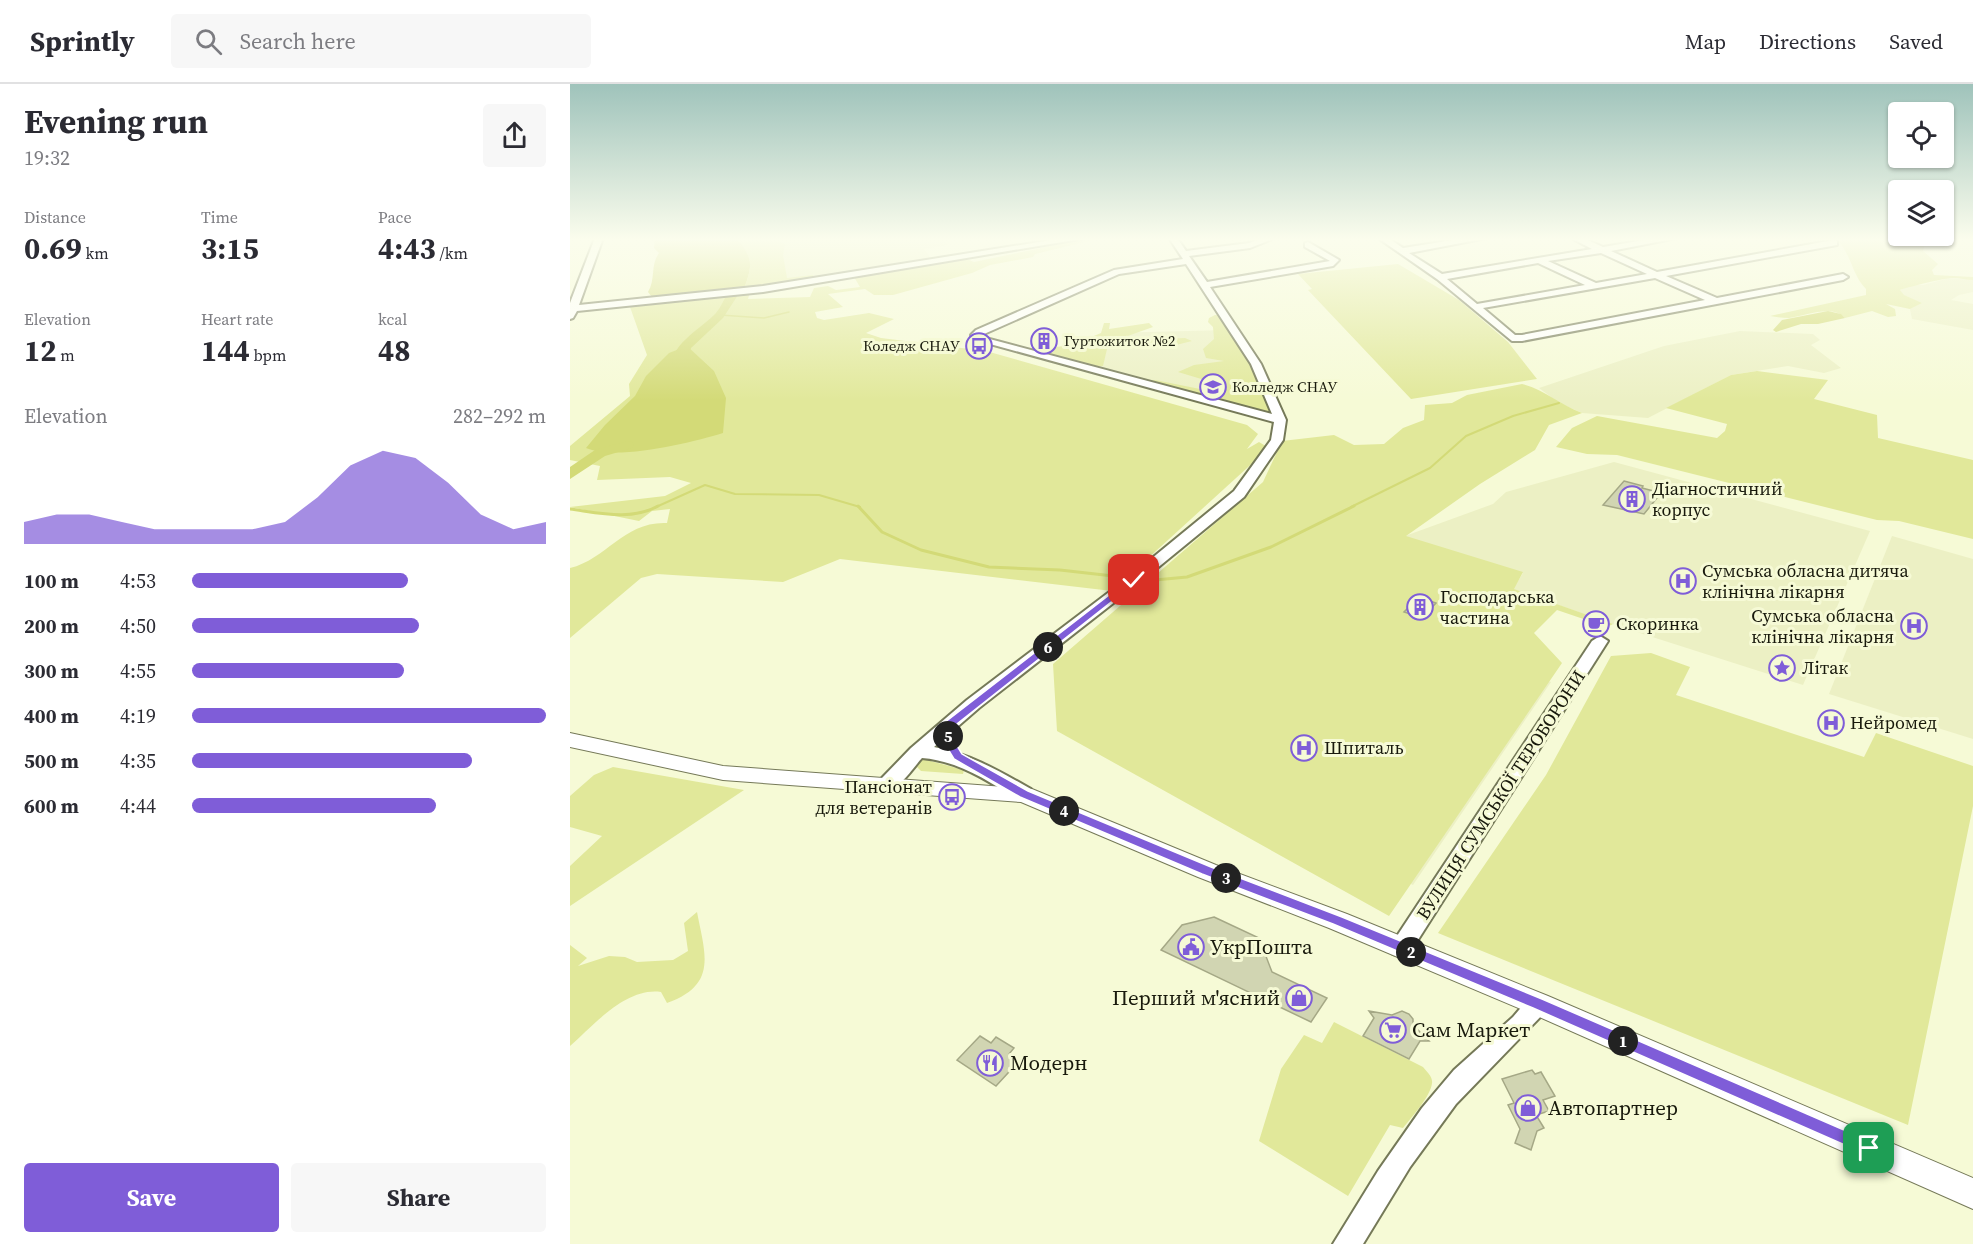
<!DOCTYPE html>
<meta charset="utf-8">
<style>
body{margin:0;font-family:"Source Serif 4",serif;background:#f7f7f7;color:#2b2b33;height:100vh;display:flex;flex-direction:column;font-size:22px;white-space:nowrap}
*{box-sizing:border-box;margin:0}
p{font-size:20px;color:#7c7c81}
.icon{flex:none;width:33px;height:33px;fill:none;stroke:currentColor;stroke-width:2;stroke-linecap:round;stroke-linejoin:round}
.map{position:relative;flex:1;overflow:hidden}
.panel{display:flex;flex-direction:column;background:#fff;width:570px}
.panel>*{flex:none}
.controls{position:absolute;left:1318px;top:18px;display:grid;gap:12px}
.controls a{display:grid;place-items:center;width:66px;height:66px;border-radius:6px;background:#fff;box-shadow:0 2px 4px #0004;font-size:30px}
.pin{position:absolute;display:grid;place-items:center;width:51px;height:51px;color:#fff;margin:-26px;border-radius:12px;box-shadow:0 3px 9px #0006}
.km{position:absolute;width:30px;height:30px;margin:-15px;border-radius:50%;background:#222;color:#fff;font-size:16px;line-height:30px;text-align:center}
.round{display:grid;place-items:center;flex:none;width:63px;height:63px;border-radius:6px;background:#f7f7f7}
.head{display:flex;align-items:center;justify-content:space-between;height:102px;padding:0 24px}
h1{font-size:33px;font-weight:700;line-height:45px}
.figures{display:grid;grid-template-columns:repeat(3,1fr);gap:9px;height:102px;padding:6px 24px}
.figures div{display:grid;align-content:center}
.figures b{font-size:30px;font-weight:700}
.figures small{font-size:16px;font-weight:400}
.figures p{font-size:16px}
.chart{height:168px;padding:12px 24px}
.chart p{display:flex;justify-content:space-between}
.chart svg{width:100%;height:108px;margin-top:6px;fill:#7f5dd8;opacity:.7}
.cta{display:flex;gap:12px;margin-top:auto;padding:12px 24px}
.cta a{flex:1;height:69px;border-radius:6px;background:#7f5dd8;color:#fff;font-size:24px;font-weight:700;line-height:69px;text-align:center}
.cta a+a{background:#f7f7f7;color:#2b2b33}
ul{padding:0 24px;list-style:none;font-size:20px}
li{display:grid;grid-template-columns:96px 72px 1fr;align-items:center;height:45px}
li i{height:15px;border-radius:8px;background:#7f5dd8}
header{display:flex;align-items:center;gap:36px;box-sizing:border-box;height:84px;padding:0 30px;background:#fff;border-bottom:2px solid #e1e1e2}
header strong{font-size:28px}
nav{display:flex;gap:33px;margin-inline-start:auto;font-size:21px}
.search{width:420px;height:54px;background:#f7f7f7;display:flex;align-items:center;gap:15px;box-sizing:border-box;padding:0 21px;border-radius:6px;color:#7c7c81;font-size:22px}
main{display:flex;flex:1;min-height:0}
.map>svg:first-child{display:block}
.built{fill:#ecf0c4}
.green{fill:#e1e89a}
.water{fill:#d3da77}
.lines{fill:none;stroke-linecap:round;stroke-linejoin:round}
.stream-far2{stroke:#d3da77;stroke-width:1.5}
.stream-far1{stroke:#d3da77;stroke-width:2}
.stream{stroke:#d3da77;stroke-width:3}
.river{fill:#d3da77;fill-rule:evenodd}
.building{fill:#d1d5b2;stroke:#a5a886;stroke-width:1.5}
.minor-casing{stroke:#757958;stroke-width:4}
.major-casing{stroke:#757958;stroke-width:2}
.minor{fill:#fff;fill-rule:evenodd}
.major{fill:#fff;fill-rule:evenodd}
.route{fill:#7f5dd8;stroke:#fff;stroke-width:1.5}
.labels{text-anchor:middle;stroke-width:6;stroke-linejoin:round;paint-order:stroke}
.far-poi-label{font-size:15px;fill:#18190c;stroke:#f6fad6;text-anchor:start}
.poi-label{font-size:18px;fill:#18190c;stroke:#f6fad6;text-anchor:start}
.street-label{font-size:18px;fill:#18190c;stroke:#f6fad6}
.near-poi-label{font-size:21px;fill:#18190c;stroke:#f6fad6;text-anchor:start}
</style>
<header>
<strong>Sprintly</strong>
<div class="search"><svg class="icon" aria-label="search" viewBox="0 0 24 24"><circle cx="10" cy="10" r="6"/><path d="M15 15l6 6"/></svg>Search here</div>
<nav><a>Map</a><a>Directions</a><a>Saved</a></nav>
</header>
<main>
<section class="panel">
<div class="head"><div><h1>Evening run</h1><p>19:32</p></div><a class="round"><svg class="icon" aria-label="share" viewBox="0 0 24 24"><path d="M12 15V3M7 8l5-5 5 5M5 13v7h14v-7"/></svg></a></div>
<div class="figures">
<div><p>Distance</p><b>0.69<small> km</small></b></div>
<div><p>Time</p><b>3:15</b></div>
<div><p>Pace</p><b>4:43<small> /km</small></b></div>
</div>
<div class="figures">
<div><p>Elevation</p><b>12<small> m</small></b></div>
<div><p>Heart rate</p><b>144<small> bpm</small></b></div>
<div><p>kcal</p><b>48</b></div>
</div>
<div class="chart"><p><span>Elevation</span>282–292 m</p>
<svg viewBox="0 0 160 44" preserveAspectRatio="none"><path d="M0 44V35L10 32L20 32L30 35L40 38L50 38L60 38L70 38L80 35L90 25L100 12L110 6L120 9L130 19L140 32L150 38L160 35V44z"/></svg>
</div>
<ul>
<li><b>100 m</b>4:53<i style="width:61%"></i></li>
<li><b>200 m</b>4:50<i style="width:64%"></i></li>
<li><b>300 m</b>4:55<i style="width:60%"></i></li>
<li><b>400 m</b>4:19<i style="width:100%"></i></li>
<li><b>500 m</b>4:35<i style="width:79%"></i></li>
<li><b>600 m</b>4:44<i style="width:69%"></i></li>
</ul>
<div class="cta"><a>Save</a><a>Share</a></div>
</section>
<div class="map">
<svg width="1403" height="1160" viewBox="0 0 1403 1160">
<rect width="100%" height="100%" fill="#f6fad6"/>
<g class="built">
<path d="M193,154H379L380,155L374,156L378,161L354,165L362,176L205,200Z"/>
<path d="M1379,194L1403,196V208L1389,211L1381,216L1403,220V246L1342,235L1340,225L1351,219L1333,211L1330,206L1345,200L1353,201Z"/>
<path d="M659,246L706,335L488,272L536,249Z"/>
<path d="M1170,247L1243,250L1250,256L1241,261L1271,284L1254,289L1218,282L1161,291L1078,334L1012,329L989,319L969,304L1094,262Z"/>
<path d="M1044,378L1300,447L1233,601L1051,543L943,505L953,489L840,548L981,598L843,801L496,647L835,452L923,420L936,408Z"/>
<path d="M1322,452L1403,475V655L1259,610Z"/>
</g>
<g class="green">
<path d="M167,154L207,156L215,160L213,171L217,194L243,191L244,196L174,205C183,180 183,175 167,154Z"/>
<path d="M520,154L527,155L465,170L463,173L420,181L402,189L323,211H304L295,205L258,210L273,223L245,228L247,234L254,236L299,229L324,235L296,249L311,254L416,267L677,341L688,350L677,365L689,358L699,364L542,507L270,475L213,498L87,490L71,494L0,554V484C37,475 54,437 97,439L100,425L82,427L69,437L0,423L95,412L121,399L100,393L27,396L30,382L0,376V362L60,312L59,300L77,271L60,223L180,208L178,215L240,213L244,204L258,202L266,206L290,203L284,193L394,174L404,178Z"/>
<path d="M1265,154H1364L1356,156L1353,167L1368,180L1362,186L1364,191L1403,193V196C1396,196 1390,194 1383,194C1378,193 1334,204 1330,206L1334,211L1352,219L1340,225L1316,220L1325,225L1326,232L1318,233L1302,227L1275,234C1262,220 1236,232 1219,234C1213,234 1206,233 1200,232L1296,211V205C1281,190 1282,169 1265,154Z"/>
<path d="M828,180L889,216L938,258L967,295L841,315L738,206L742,205L728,190Z"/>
<path d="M645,231H651L674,265L706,335L572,298L585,296L630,305L648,300L608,288L624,281L654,277L636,274L633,265L644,255L643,243L638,238L639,234Z"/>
<path d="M534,239H540L539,245L579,239L583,243L552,254L564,256L615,254L622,257L598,263L537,265L533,282H518L461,265L464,263C489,266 508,259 531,249Z"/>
<path d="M1187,287L1258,296L1244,315L1307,331L1308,354L1403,376V455L1329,437L1307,436L1047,371L1017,370L986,363L1002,344L1027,332L1147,354L1155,347L1157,340L1096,324L1161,291Z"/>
<path d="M952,300C974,305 990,321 1012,329L979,341L965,366L910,400L836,452L953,488L944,505L1043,540L1037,543L987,526L964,549L992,579L819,832L487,647L483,580L693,398L712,357L764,351L784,361L814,360L833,344L854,336L855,321L882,319L897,311Z"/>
<path d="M1081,569L1120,583L1106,611L1294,673L1306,649L1403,682V722L1338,1041L868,849L976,691L1041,572Z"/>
<path d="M353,675L394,686L393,690L351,687L346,682L347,678Z"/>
<path d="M43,683L174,706L0,822V782L32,752L0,743V712L24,691Z"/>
<path d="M127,828C135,870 148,901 97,919L91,908C56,903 24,941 0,962V861L17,874L8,882L39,872L55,873L67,878L103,876L118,867L114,839Z"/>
<path d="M764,938L853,983C857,988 863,993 862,999C861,1012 841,1034 833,1044L820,1041L778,1112L689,1057L711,985L734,951L752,959Z"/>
</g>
<g class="water">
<path d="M85,154H167C183,175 183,180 174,205L94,215L82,213L78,208C86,195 80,181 89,169L84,164Z"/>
<path d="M1258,227L1271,230L1275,234L1248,240H1231L1206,248L1203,246L1212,236Z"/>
<path d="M117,262L144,287L156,314L153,349C121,359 46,377 16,364L35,341L65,312L76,292L99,269Z"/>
</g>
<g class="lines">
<path class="stream-far2" d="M150,231L194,234L219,228"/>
<g class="stream-far1">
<path d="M86,423L135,401L165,410L249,411L290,423"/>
<path d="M781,423L860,384L896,352L943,332L989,319"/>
</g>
<g class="stream">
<path d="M288,422L312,448L351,466L419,483L490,486L552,493"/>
<path d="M0,425C30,429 61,437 88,422"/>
<path d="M585,496L617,493L701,463L784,422"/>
</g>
<g class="river">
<path d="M162,208L168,211L153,234L121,264L114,287H104C94,263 133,244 146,229C151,223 154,215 158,209Z"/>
<path d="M57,357L62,358L64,361L62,364L35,372L0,395V383L25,366Z"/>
</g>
</g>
<g class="building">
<path d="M1054,397L1073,402L1072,404L1091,409L1074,430L1033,421Z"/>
<path d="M849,513L866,519L852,534L834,528Z"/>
<path d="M644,833L689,854L702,888L757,914L741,938L591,866L612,841Z"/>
<path d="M799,927L822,931L832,927L839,930L843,935V941L859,957H850L839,975L793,952L804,934Z"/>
<path d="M410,952L421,959L426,953L444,964L439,970L449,977L426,1002L387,976Z"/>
<path d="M962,986L965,990L971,988L985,1012L973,1016L979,1027L966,1031L974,1044L967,1047L961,1066L945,1059L950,1045L938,1021L944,1019L932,995Z"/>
</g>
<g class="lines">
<g class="minor-casing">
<g id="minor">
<path d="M25,154H33L9,221L193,202L494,154H516L193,208L7,227L3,234L0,235V219Z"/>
<path d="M599,154H607L616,167L679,159L692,154H705L680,164L619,172L637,198L760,177L735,163V159L738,158L769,176L763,182L640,203L691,280L716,336L713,356L674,413L569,499L409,624L364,663C400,670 429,687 461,705L463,710L461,715L454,717L447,715C417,696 388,677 352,674C341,686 328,709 311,705L309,700L311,695L341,664L397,616L559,493L664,407L701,356L704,338L402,255L401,251L406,246L544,186L613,175ZM616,180L681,280L702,330L412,253L414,250L549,190Z"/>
<path d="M808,154H818L833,164L896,154H917L839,169L872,190L1022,165L1001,154H1013L1033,163L1086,154H1107L1041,167L1087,188L1264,156L1267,157V161L1096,192L1147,214L1273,190L1278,193L1273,196L952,257H942L867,195ZM1031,169L1077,190L1026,199L978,177ZM968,179L1015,201L907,220L877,195ZM1085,194L1135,216L952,251H945L913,224Z"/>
<path d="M1030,552L1038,557L839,870L831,873L823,870L820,864L823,858L1022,557Z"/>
<path d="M968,910L976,913L979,920L976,927L886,1020L840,1083L793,1160H763L808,1087L852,1024L884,986L943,933L960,913Z"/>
</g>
</g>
<g class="major-casing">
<path id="major" d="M0,649L153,682L462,705L646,781L777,830L978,912L1403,1094V1125L958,928L759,844L628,793L451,718L153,696L0,663Z"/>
</g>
<use href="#minor" class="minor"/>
<use href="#major" class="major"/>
</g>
<linearGradient id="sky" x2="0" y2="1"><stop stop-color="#9fc3bb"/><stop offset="0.49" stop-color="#fbfded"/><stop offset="1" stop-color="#fbfded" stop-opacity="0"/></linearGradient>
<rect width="1403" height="317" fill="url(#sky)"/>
<path class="route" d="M561,494L569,496L383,643L384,657L392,670L458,707L641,783L772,833L972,915L1304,1059L1306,1064L1304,1069L1299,1071L1293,1069L963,924L763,840L632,790L450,713L384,675L373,657L374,639Z"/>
<defs>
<g id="building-ring" transform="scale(1.35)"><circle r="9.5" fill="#f6fad6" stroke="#7f5dd8" stroke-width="1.5"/><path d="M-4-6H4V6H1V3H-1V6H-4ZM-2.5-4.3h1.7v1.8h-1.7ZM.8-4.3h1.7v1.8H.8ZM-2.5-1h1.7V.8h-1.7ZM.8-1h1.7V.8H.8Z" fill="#7f5dd8"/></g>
<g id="bus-ring" transform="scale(1.35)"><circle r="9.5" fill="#f6fad6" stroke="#7f5dd8" stroke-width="1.5"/><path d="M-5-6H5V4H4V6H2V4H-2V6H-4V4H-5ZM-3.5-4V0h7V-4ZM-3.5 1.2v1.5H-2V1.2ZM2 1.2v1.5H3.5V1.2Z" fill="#7f5dd8"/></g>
<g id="university-ring" transform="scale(1.35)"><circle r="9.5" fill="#f6fad6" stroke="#7f5dd8" stroke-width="1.5"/><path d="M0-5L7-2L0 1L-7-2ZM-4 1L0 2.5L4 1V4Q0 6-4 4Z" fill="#7f5dd8"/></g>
<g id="hospital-ring" transform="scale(1.35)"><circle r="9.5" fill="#f6fad6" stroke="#7f5dd8" stroke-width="1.5"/><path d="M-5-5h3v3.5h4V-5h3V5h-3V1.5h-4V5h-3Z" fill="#7f5dd8"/></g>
<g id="cafe-ring" transform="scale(1.35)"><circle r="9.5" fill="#f6fad6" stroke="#7f5dd8" stroke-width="1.5"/><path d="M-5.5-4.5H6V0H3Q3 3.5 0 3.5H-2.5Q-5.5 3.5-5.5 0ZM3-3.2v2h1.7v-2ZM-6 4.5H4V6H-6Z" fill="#7f5dd8"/></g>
<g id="sight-ring" transform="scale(1.35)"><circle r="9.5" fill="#f6fad6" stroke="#7f5dd8" stroke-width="1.5"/><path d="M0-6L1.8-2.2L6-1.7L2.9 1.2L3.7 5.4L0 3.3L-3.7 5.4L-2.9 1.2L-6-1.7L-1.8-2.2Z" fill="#7f5dd8"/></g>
<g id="civic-ring" transform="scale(1.35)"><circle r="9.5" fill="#f6fad6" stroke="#7f5dd8" stroke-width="1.5"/><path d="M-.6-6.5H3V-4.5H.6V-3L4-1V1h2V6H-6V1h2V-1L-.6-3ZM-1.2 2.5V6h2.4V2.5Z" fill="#7f5dd8"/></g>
<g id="shop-ring" transform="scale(1.35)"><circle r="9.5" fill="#f6fad6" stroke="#7f5dd8" stroke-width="1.5"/><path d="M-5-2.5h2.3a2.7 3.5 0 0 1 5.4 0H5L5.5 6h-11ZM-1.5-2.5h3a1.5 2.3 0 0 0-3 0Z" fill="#7f5dd8"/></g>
<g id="supermarket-ring" transform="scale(1.35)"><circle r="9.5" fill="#f6fad6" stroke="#7f5dd8" stroke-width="1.5"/><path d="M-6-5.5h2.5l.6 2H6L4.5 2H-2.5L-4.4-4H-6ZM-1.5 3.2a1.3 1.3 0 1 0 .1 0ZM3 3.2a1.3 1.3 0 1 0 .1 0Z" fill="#7f5dd8"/></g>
<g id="restaurant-ring" transform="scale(1.35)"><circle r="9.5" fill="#f6fad6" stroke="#7f5dd8" stroke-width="1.5"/><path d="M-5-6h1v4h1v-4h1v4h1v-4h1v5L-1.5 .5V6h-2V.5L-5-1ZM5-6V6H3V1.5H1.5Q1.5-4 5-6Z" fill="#7f5dd8"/></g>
</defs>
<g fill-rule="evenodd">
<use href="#building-ring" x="474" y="257"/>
<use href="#bus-ring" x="409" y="262"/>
<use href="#university-ring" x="643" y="303"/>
<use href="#building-ring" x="1062" y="415"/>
<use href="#hospital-ring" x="1113" y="497"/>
<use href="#building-ring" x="850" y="523"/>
<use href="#cafe-ring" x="1026" y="540"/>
<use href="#hospital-ring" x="1344" y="542"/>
<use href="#sight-ring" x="1212" y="584"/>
<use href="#hospital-ring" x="1261" y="639"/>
<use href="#hospital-ring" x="734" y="664"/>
<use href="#bus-ring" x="382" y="713"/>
<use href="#civic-ring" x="621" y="863"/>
<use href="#shop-ring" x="729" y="914"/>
<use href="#supermarket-ring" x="823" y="946"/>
<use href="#restaurant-ring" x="420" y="979"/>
<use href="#shop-ring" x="958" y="1024"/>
</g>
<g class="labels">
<g class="far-poi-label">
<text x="494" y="262">Гуртожиток №2</text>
<text x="390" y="267" text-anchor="end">Коледж СНАУ</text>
<text x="662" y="308">Колледж СНАУ</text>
</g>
<g class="poi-label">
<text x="1082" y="411">Діагностичний<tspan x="1082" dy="21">корпус</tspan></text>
<text x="1132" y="493">Сумська обласна дитяча<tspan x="1132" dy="21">клінічна лікарня</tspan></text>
<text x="870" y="519">Господарська<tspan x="870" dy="21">частина</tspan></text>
<text x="1324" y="538" text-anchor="end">Сумська обласна<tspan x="1324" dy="21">клінічна лікарня</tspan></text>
<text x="1046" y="546">Скоринка</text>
<text x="1232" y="590">Літак</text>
<text x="1280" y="645">Нейромед</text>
<text x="754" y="670">Шпиталь</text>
<text x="362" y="709" text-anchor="end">Пансіонат<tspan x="362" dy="21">для ветеранів</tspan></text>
</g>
<g class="street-label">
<text transform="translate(931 711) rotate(-57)" y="6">ВУЛИЦЯ СУМСЬКОЇ ТЕРОБОРОНИ</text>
</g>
<g class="near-poi-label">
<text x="640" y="870">УкрПошта</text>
<text x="710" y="921" text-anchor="end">Перший м'ясний</text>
<text x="842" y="953">Сам Маркет</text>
<text x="440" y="986">Модерн</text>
<text x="978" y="1031">Автопартнер</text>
</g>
</g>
</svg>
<div class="controls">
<a><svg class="icon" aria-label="locate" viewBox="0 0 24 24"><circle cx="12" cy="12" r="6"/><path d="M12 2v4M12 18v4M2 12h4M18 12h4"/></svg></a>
<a><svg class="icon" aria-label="layers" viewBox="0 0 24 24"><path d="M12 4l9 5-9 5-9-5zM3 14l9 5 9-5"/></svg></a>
</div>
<div class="pin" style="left:1299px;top:1064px;background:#1e9e55"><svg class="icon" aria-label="arrive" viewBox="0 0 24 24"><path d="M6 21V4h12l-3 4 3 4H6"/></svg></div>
<div class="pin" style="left:564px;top:496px;background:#d93025"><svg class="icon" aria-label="check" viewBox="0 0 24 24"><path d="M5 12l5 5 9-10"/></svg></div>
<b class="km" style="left:1053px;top:957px">1</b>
<b class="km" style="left:841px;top:868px">2</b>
<b class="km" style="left:656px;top:794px">3</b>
<b class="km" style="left:494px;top:727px">4</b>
<b class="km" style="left:378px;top:652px">5</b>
<b class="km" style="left:478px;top:563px">6</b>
</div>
</main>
